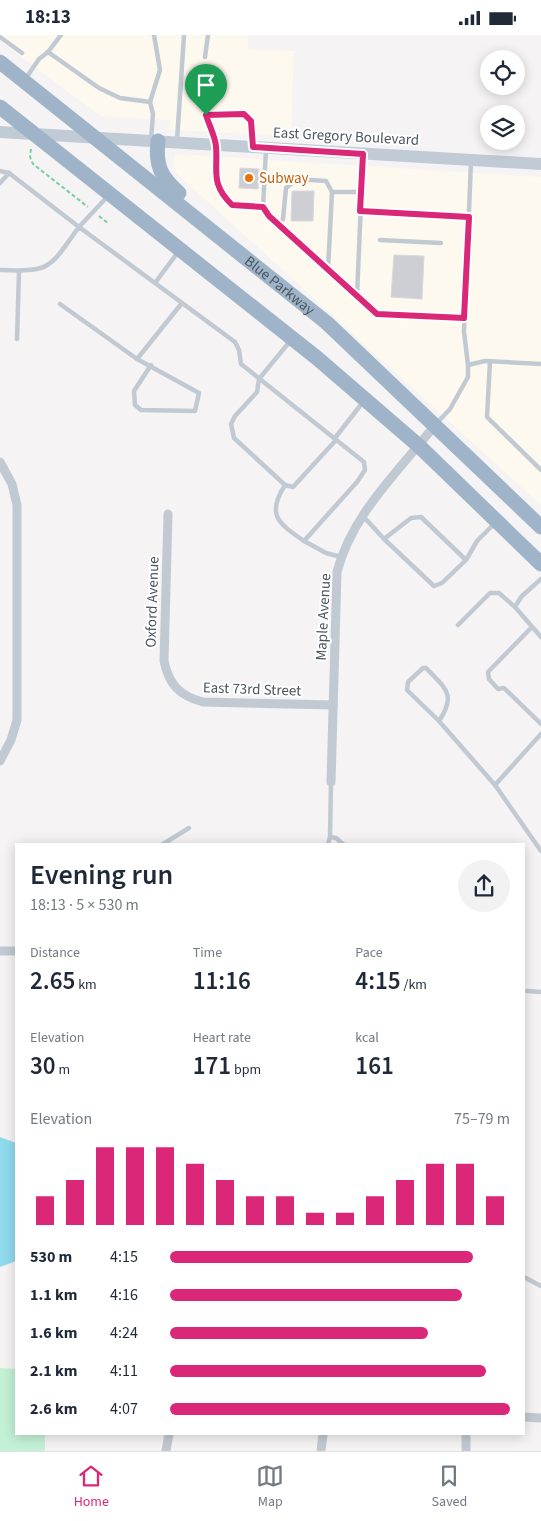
<!DOCTYPE html>
<meta charset="utf-8">
<style>
body{margin:0;font-family:"Source Sans 3",sans-serif;background:#f2f2f3;color:#1f2937;height:100vh;display:flex;flex-direction:column;font-size:19px;white-space:nowrap}
*{box-sizing:border-box;margin:0}
p{font-size:16px;color:#747a83}
.icon{flex:none;width:28px;height:28px;fill:none;stroke:currentColor;stroke-width:2;stroke-linecap:round;stroke-linejoin:round}
.map{position:relative;flex:1;overflow:hidden}
.side{position:absolute;left:15px;top:808px;width:510px;height:592px;display:flex;flex-direction:column;background:#fff;border-radius:0px;box-shadow:0 2px 12px #0003}
.side>*{flex:none}
.buttons{position:absolute;left:480px;top:15px;display:grid;gap:10px}
.buttons a{display:grid;place-items:center;width:45px;height:45px;border-radius:50%;background:#fff;box-shadow:0 2px 12px #0003;font-size:25px}
.pin{position:absolute;display:grid;place-items:center;width:42px;height:42px;color:#fff;margin:-51px -21px;border-radius:50% 50% 50% 0;rotate:-45deg;box-shadow:0 0 5px #0007}
.pin .icon{rotate:45deg}
.round{display:grid;place-items:center;flex:none;width:52px;height:52px;border-radius:26px;background:#f2f2f3}
.overview{display:flex;align-items:center;justify-content:space-between;height:85px;padding:0 15px}
h1{font-size:28px;font-weight:600;line-height:38px}
.metrics{display:grid;grid-template-columns:repeat(3,1fr);gap:8px;height:85px;padding:5px 15px}
.metrics div{display:grid;align-content:center}
.metrics b{font-size:25px;font-weight:600}
.metrics small{font-size:14px;font-weight:400}
.metrics p{font-size:14px}
.chart{height:140px;padding:10px 15px}
.chart p{display:flex;justify-content:space-between}
.chart svg{width:100%;height:90px;margin-top:5px;stroke:#db2777;stroke-width:6}
ul{padding:0 15px;list-style:none;font-size:16px}
li{display:grid;grid-template-columns:80px 60px 1fr;align-items:center;height:38px}
li i{height:12px;border-radius:6px;background:#db2777}
.status{display:flex;justify-content:space-between;align-items:center;height:35px;padding:0 25px;background:#fff;direction:ltr}
.status svg{height:14px;fill:currentColor}
.dock{display:flex;justify-content:space-around;align-items:center;height:70px;border-top:1px solid #e0e1e3;background:#fff;font-size:14px;color:#747a83}
.dock a{display:grid;justify-items:center;gap:2px}
.dock .selected{color:#db2777}
.map>svg:first-child{display:block}
.commercial{fill:#fdf9ef}
.green{fill:#c3f1d5}
.water{fill:#90daee}
.building{fill:#cdcfd5;stroke:#d7d9de}
.lines{fill:none;stroke-linecap:round;stroke-linejoin:round}
.path{stroke:#7ad0a6;stroke-width:2;stroke-dasharray:4 2.5;stroke-linecap:butt}
.service{stroke:#c1cad2;stroke-width:4.5}
.minor{stroke:#c1cad2;stroke-width:9}
.secondary{stroke:#c1cbd6;stroke-width:12}
.trunk{stroke:#9fb4c9;stroke-width:15}
.route-casing{stroke:#fff;stroke-width:10}
.route{stroke:#db2777;stroke-width:6}
.food-dot{fill:#e8710a;stroke:#fff;stroke-width:2}
.labels{text-anchor:middle;stroke-width:4;stroke-linejoin:round;paint-order:stroke}
.street-label{font-size:15px;fill:#4a5661;stroke:#fff}
.food-label{font-size:15px;fill:#c56008;stroke:#fff;text-anchor:start}
</style>
<div class="status"><b>18:13</b><svg viewBox="0 0 49 12"><path d="M0 12V9h3v3zM5 12V6h3v6zM10 12V3h3v9zM15 12V0h3v12zM26 1h20v11H26zM47 4h2v5h-2z"/></svg></div>
<div class="map">
<svg width="541" height="1416" viewBox="0 0 541 1416">
<rect width="100%" height="100%" fill="#f5f3f3"/>
<g class="commercial">
<path d="M0,0H248V14L294,16L291,101L169,95L170,85L102,82L0,6Z"/>
<path d="M175,119L541,142V470L174,136Z"/>
</g>
<path class="green" d="M0,1333L16,1334V1399H45V1416H0Z"/>
<path class="water" d="M0,1102L16,1108V1226L0,1232Z"/>
<g class="building">
<path d="M240,133L259,134L258,154L239,153Z"/>
<path d="M292,156H314L313,186H291Z"/>
<path d="M394,220L424,221L422,264L391,262Z"/>
</g>
<g class="lines">
<g class="path">
<path d="M31,114L30,122L33,129L88,172"/>
<path d="M99,181L109,189"/>
</g>
<g class="service">
<path d="M0,2L22,18"/>
<path d="M48,17L61,0"/>
<path d="M205,22L208,0"/>
<path d="M26,43L39,24L48,17L99,53L120,63L150,67L153,79L151,105"/>
<path d="M150,67L160,35L154,0"/>
<path d="M202,70C206,82 212,94 215,107C221,135 206,144 232,170L263,172"/>
<path d="M206,80L244,79L251,85L253,111"/>
<path d="M177,106L184,0"/>
<path d="M266,115L263,172L269,181L377,279L464,283"/>
<path d="M0,136L9,138L79,192L107,162"/>
<path d="M0,148L9,138"/>
<path d="M360,176L469,181"/>
<path d="M279,191L283,184L286,153L297,144L326,146L332,157"/>
<path d="M380,205L441,208"/>
<path d="M0,235C53,237 49,233 79,192L235,307L239,315L241,329L364,427L365,435L357,447L304,506L326,518L341,522"/>
<path d="M328,235L332,157H361"/>
<path d="M155,248L178,217"/>
<path d="M357,261L363,120"/>
<path d="M60,269L137,324L182,268"/>
<path d="M17,304L19,236"/>
<path d="M291,305L259,344L257,357L235,381L231,389L234,403L285,450C266,480 278,488 304,506"/>
<path d="M137,324L199,358L195,376L141,375L135,370L134,356L151,330"/>
<path d="M490,326L487,382L541,435"/>
<path d="M468,330L485,326L541,329"/>
<path d="M436,389L450,374L468,342V330L464,297L471,127"/>
<path d="M335,403L363,367"/>
<path d="M285,450L293,452L336,405"/>
<path d="M363,481L384,504L411,483L421,482L466,525L477,506L495,488"/>
<path d="M384,504L434,551L442,548L466,525"/>
<path d="M541,544L521,562L515,572L541,602"/>
<path d="M458,590L490,558H499L515,572"/>
<path d="M532,592L488,637L489,644L498,654L504,653L541,689"/>
<path d="M439,686L407,655L408,647L423,633H426C445,653 457,659 439,686L495,750"/>
<path d="M541,699L495,750L541,816"/>
<path d="M330,802L336,803L343,809"/>
<path d="M163,809L189,793"/>
<path d="M328,809L330,802L331,747"/>
<path d="M527,956L541,957"/>
<path d="M524,1242L541,1251"/>
</g>
<g class="minor">
<path d="M0,427L12,449L17,470V685L11,705L0,726"/>
<path d="M168,479L164,626C169,650 180,661 203,667L333,670"/>
<path d="M331,747L337,537C352,479 399,436 435,390"/>
<path d="M0,916H16"/>
<path d="M524,1382L541,1383"/>
<path d="M166,1416L169,1399"/>
<path d="M321,1416L323,1399"/>
<path d="M466,1416V1399"/>
</g>
<path class="secondary" d="M0,97L541,129"/>
<g class="trunk">
<path id="s1" d="M0,27L327,288L541,492"/>
<path d="M0,72L317,323L419,411L541,529"/>
<path d="M158,106C155,131 161,142 179,158"/>
</g>
</g>
<g class="lines">
<g class="route-casing">
<path id="route" d="M244,79L251,86L253,112L363,119L360,176L469,182L464,283L377,279L269,181L263,172L232,170C210,148 218,137 216,111C215,101 209,90 206,80Z"/>
</g>
<use href="#route" class="route"/>
</g>
<circle class="food-dot" cx="249" cy="143" r="5"/>
<g class="labels">
<g class="street-label">
<text transform="translate(346 101) rotate(3)" y="5">East Gregory Boulevard</text>
<text dy="5" stroke="none"><textPath href="#s1" startOffset="358">Blue Parkway</textPath></text>
<text transform="translate(152 567) rotate(-88)" y="5">Oxford Avenue</text>
<text transform="translate(323 582) rotate(-87)" y="5">Maple Avenue</text>
<text transform="translate(252 654) rotate(2)" y="5">East 73rd Street</text>
</g>
<g class="food-label">
<text x="259" y="148">Subway</text>
</g>
</g>
</svg>
<div class="buttons">
<a><svg class="icon" aria-label="locate" viewBox="0 0 24 24"><circle cx="12" cy="12" r="6"/><path d="M12 2v4M12 18v4M2 12h4M18 12h4"/></svg></a>
<a><svg class="icon" aria-label="layers" viewBox="0 0 24 24"><path d="M12 4l9 5-9 5-9-5zM3 14l9 5 9-5"/></svg></a>
</div>
<div class="pin" style="left:206px;top:80px;background:#1e9e55"><svg class="icon" aria-label="arrive" viewBox="0 0 24 24"><path d="M6 21V4h12l-3 4 3 4H6"/></svg></div>
<section class="side">
<div class="overview"><div><h1>Evening run</h1><p>18:13 · 5 × 530 m</p></div><a class="round"><svg class="icon" aria-label="share" viewBox="0 0 24 24"><path d="M12 15V3M7 8l5-5 5 5M5 13v7h14v-7"/></svg></a></div>
<div class="metrics">
<div><p>Distance</p><b>2.65<small> km</small></b></div>
<div><p>Time</p><b>11:16</b></div>
<div><p>Pace</p><b>4:15<small> /km</small></b></div>
</div>
<div class="metrics">
<div><p>Elevation</p><b>30<small> m</small></b></div>
<div><p>Heart rate</p><b>171<small> bpm</small></b></div>
<div><p>kcal</p><b>161</b></div>
</div>
<div class="chart"><p><span>Elevation</span>75–79 m</p>
<svg viewBox="0 0 160 44" preserveAspectRatio="none"><path d="M5 44V30M15 44V22M25 44V6M35 44V6M45 44V6M55 44V14M65 44V22M75 44V30M85 44V30M95 44V38M105 44V38M115 44V30M125 44V22M135 44V14M145 44V14M155 44V30"/></svg>
</div>
<ul>
<li><b>530 m</b>4:15<i style="width:89%"></i></li>
<li><b>1.1 km</b>4:16<i style="width:86%"></i></li>
<li><b>1.6 km</b>4:24<i style="width:76%"></i></li>
<li><b>2.1 km</b>4:11<i style="width:93%"></i></li>
<li><b>2.6 km</b>4:07<i style="width:100%"></i></li>
</ul>
</section>
</div>
<nav class="dock">
<a class="selected"><svg class="icon" aria-label="home" viewBox="0 0 24 24"><path d="M3 11l9-7 9 7M6 9v11h12V9"/></svg>Home</a>
<a><svg class="icon" aria-label="map" viewBox="0 0 24 24"><path d="M3 6l6-2 6 2 6-2v14l-6 2-6-2-6 2zM9 4v14M15 6v14"/></svg>Map</a>
<a><svg class="icon" aria-label="saved" viewBox="0 0 24 24"><path d="M7 4h10v16l-5-4-5 4z"/></svg>Saved</a>
</nav>
